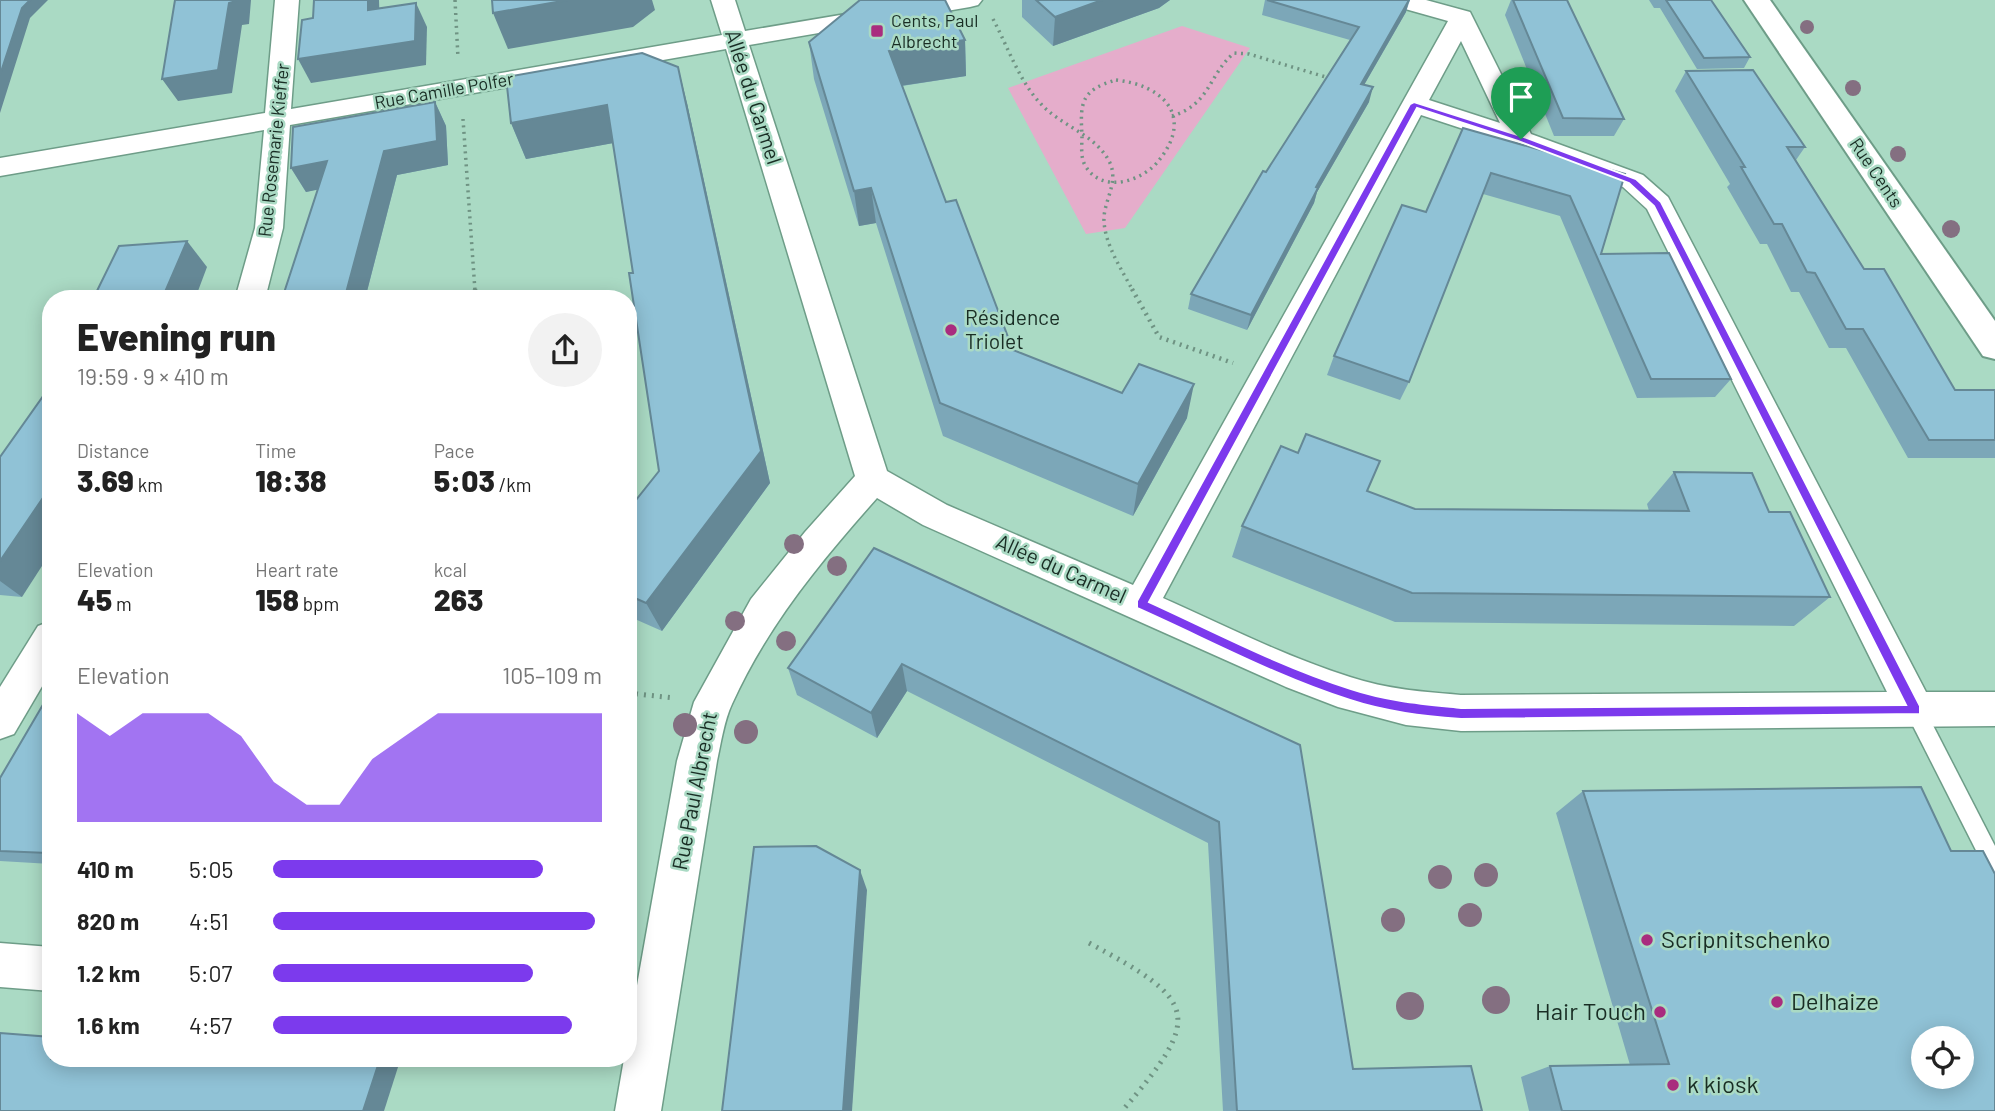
<!DOCTYPE html>
<meta charset="utf-8">
<style>
body{margin:0;font-family:Barlow,sans-serif;background:#f2f2f2;color:#222;height:100vh;display:flex;flex-direction:column;font-size:26px;white-space:nowrap}
*{box-sizing:border-box;margin:0}
p{font-size:23px;color:#767676}
.icon{flex:none;width:38px;height:38px;fill:none;stroke:currentColor;stroke-width:2;stroke-linecap:round;stroke-linejoin:round}
.map{position:relative;flex:1;overflow:hidden}
.details{position:absolute;left:42px;top:290px;width:595px;height:777px;display:flex;flex-direction:column;background:#fff;border-radius:28px;box-shadow:0 4px 18px #0003}
.details>*{flex:none}
.fabs{position:absolute;left:1911px;top:1026px;display:grid;gap:14px}
.fabs a{display:grid;place-items:center;width:63px;height:63px;border-radius:50%;background:#fff;box-shadow:0 4px 18px #0003;font-size:35px}
.pin{position:absolute;display:grid;place-items:center;width:60px;height:60px;color:#fff;margin:-72px -30px;border-radius:50% 50% 50% 0;rotate:-45deg;box-shadow:0 0 7px #0007}
.pin .icon{rotate:45deg}
.round{display:grid;place-items:center;flex:none;width:74px;height:74px;border-radius:37px;background:#f2f2f2}
.summary{display:flex;align-items:center;justify-content:space-between;height:119px;padding:0 35px}
h1{font-size:38px;font-weight:800;line-height:52px}
.stats{display:grid;grid-template-columns:repeat(3,1fr);gap:10px;height:119px;padding:7px 35px}
.stats div{display:grid;align-content:center}
.stats b{font-size:30px;font-weight:800}
.stats small{font-size:19px;font-weight:400}
.stats p{font-size:19px}
.chart{height:196px;padding:14px 35px}
.chart p{display:flex;justify-content:space-between}
.chart svg{width:100%;height:126px;margin-top:7px;fill:#7c3aed;opacity:.7}
ul{padding:0 35px;list-style:none;font-size:23px}
li{display:grid;grid-template-columns:112px 84px 1fr;align-items:center;height:52px}
li i{height:18px;border-radius:9px;background:#7c3aed}
.map>svg:first-child{display:block}
.green{fill:#e5adcb}
.lines{fill:none;stroke-linecap:round;stroke-linejoin:round}
.service-casing{stroke:#6e9d88;stroke-width:3}
.minor-casing{stroke:#6e9d88;stroke-width:3}
.primary-casing{stroke:#6e9d88;stroke-width:4}
.path-far2{stroke:#6f9383;stroke-width:3.5;stroke-dasharray:2 4.5;stroke-linecap:butt}
.path-far1{stroke:#6f9383;stroke-width:4.5;stroke-dasharray:2 5;stroke-linecap:butt}
.path{stroke:#6f9383;stroke-width:5;stroke-dasharray:2 6;stroke-linecap:butt}
.service{fill:#fff;fill-rule:evenodd}
.minor{fill:#fff;fill-rule:evenodd}
.primary{fill:#fff;fill-rule:evenodd}
.tree{fill:#846f81}
.wall{fill:#7ca7b8}
.shaded-wall{fill:#658896}
.building{fill:#90c2d6;stroke:#658896;stroke-width:2;fill-rule:evenodd}
.route{fill:#7c3aed;stroke:#fff;stroke-width:2;fill-rule:evenodd}
.poi-dot{fill:#a92c7e;stroke:#aadac4;stroke-width:2.5}
.labels{text-anchor:middle;stroke-width:5;stroke-linejoin:round;paint-order:stroke}
.far-poi-label{font-size:18px;fill:#192d24;stroke:#aadac4;text-anchor:start}
.far-street-label{font-size:18px;fill:#192d24;stroke:#aadac4}
.street-label{font-size:21px;fill:#192d24;stroke:#aadac4}
.poi-label{font-size:21px;fill:#192d24;stroke:#aadac4;text-anchor:start}
.near-poi-label{font-size:24px;fill:#192d24;stroke:#aadac4;text-anchor:start}
</style>
<div class="map">
<svg width="1995" height="1111" viewBox="0 0 1995 1111">
<rect width="100%" height="100%" fill="#aadac4"/>
<path class="green" d="M1182,26L1250,48L1125,228L1086,234L1008,88Z"/>
<g class="lines">
<g class="service-casing">
<path id="service" d="M1915,701L1922,704L1995,846V877L1988,874L1908,716L1905,710L1908,704Z"/>
</g>
<g class="minor-casing">
<g id="minor">
<path d="M275,0H299L291,109L722,35L711,0H735L745,31L929,0H982L978,5L970,7L749,45L887,471L947,505L1133,585L1448,21L1391,5L1387,0H1426L1470,12L1531,134L1643,175L1668,197L1926,692H1995V726L1461,731L1406,725L1338,707L1286,687L923,525L877,498C821,561 767,626 732,704C724,721 721,743 717,761L661,1111H615L624,1059H628V1036L677,761L694,702L751,599L805,532L855,476L726,49L290,125L283,228L265,299H235L255,228L264,130L0,176V158L265,113ZM1461,41L1500,123L1429,100ZM1421,115L1512,145L1623,187L1647,209L1887,692L1461,695C1424,692 1386,689 1350,677C1286,657 1224,625 1163,598Z"/>
<path d="M51,621V671L14,734L0,739V687L38,626Z"/>
<path d="M0,943L51,947V991L0,987Z"/>
</g>
</g>
<g class="primary-casing">
<path id="primary" d="M1744,0H1770L1995,321V359L1983,356Z"/>
</g>
<g class="path-far2">
<path d="M455,0L458,58"/>
<path d="M993,19C1008,47 1019,81 1041,104C1061,126 1097,135 1110,163C1119,183 1103,202 1104,221C1105,245 1122,270 1133,291"/>
<path d="M1116,80C1162,85 1194,115 1160,159C1145,180 1104,195 1086,167C1080,158 1082,146 1082,136C1080,102 1081,90 1116,80Z"/>
<path d="M1172,116C1211,104 1208,75 1234,53L1249,54L1329,78"/>
<path d="M463,119L475,291"/>
</g>
<g class="path-far1">
<path d="M475,289L476,299"/>
<path d="M1132,289L1159,337L1233,363"/>
</g>
<g class="path">
<path d="M628,693L674,698"/>
<path d="M1089,943C1198,1001 1204,1016 1122,1111"/>
</g>
<use href="#service" class="service"/>
<use href="#minor" class="minor"/>
<use href="#primary" class="primary"/>
</g>
<g class="tree">
<circle cx="1807" cy="27" r="7"/>
<circle cx="1853" cy="88" r="8"/>
<circle cx="1898" cy="154" r="8"/>
<circle cx="1951" cy="229" r="9"/>
<circle cx="794" cy="544" r="10"/>
<circle cx="837" cy="566" r="10"/>
<circle cx="735" cy="621" r="10"/>
<circle cx="786" cy="641" r="10"/>
<circle cx="685" cy="725" r="12"/>
<circle cx="746" cy="732" r="12"/>
<circle cx="1486" cy="875" r="12"/>
<circle cx="1440" cy="877" r="12"/>
<circle cx="1470" cy="915" r="12"/>
<circle cx="1393" cy="920" r="12"/>
<circle cx="1496" cy="1000" r="14"/>
<circle cx="1410" cy="1006" r="14"/>
</g>
<g class="wall">
<path d="M1022,0H1170L1159,8L1053,46L1022,17Z"/>
<path d="M1265,0H1410L1406,12L1364,85L1369,102L1317,192L1314,203L1247,330L1188,309L1191,294L1266,172L1350,40L1262,15Z"/>
<path d="M1511,0H1567L1624,119L1614,136H1554L1505,15Z"/>
<path d="M1649,0H1711L1750,57L1744,68L1697,69L1660,8H1654Z"/>
<path d="M965,40L966,76L902,86L946,202L1013,350L1187,418L1133,516L943,436L876,223L859,226L814,79L809,42Z"/>
<path d="M1686,71L1805,147L1796,160L1864,269L1955,390H1995V458H1908L1846,348H1829L1799,292H1791L1767,244H1760L1727,187L1730,184L1675,91Z"/>
<path d="M435,102L446,126L448,165L397,175L365,299H282L318,189L306,192L291,168Z"/>
<path d="M687,103L770,483L662,631L628,616V510L659,471L633,273L613,143L526,159L511,123Z"/>
<path d="M1463,128L1625,174L1601,254L1731,379L1715,397L1637,398L1560,216L1483,194L1409,382L1400,400L1327,375L1334,356L1426,212Z"/>
<path d="M0,457L22,597L0,595Z"/>
<path d="M1674,472L1769,512L1830,597L1794,626L1395,622L1232,557L1242,526L1367,491L1415,509L1649,511L1647,504Z"/>
<path d="M874,548L1300,745L1353,1069L1482,1111H1223L1208,843L907,691L877,738L797,695L788,668Z"/>
<path d="M51,691V864L0,861V778Z"/>
<path d="M1583,791L1951,851L1995,1111H1529L1521,1077L1550,1066L1630,1065L1556,813Z"/>
</g>
<g class="shaded-wall">
<path d="M30,0H48L30,18L0,113V75L22,8Z"/>
<path d="M236,0H251L249,24L242,25L232,93L178,101L162,79L229,3Z"/>
<path d="M368,0H379L380,34L368,10Z"/>
<path d="M568,0H652L655,10L633,27L508,49L493,13Z"/>
<path d="M1102,0H1170L1159,8L1053,46L1055,17Z"/>
<path d="M1409,0L1406,12L1356,99L1361,84Z"/>
<path d="M416,3L427,27L426,65L311,83L298,59Z"/>
<path d="M965,40L966,76L893,87L889,51Z"/>
<path d="M678,67L687,103L770,483L662,631L646,603L761,451Z"/>
<path d="M1373,87L1369,102L1317,192L1314,203L1247,330L1251,315L1316,187Z"/>
<path d="M435,102L446,126L448,165L397,175L365,299H350L346,293L384,151Z"/>
<path d="M607,105L619,142L526,159L511,123Z"/>
<path d="M327,161L341,185L306,192L291,168Z"/>
<path d="M871,188L876,223L859,226L854,191Z"/>
<path d="M187,241L207,267L195,299H162Z"/>
<path d="M341,294L345,299H338Z"/>
<path d="M1194,384L1187,418L1133,516L1138,484Z"/>
<path d="M51,486V552L22,597L0,581V561Z"/>
<path d="M902,664L907,691L877,738L871,713Z"/>
<path d="M860,870L867,890L852,1111H843Z"/>
<path d="M380,1059H384L399,1064L384,1111H363Z"/>
</g>
<g class="building">
<path d="M0,0H30L22,8L0,75Z"/>
<path d="M175,0H236V1L229,3L218,70L162,79Z"/>
<path d="M314,0H368V10L416,3L415,41L298,59L302,20L313,18Z"/>
<path d="M492,0H568L493,13Z"/>
<path d="M860,0H945L965,40L889,51L946,202L956,200L1013,350L1122,393L1139,364L1194,384L1138,484L940,403L871,188L854,191L809,42Z"/>
<path d="M1036,0H1102L1055,17Z"/>
<path d="M1267,0H1409L1361,84L1373,87L1316,187L1318,188L1251,315L1191,294L1263,171L1266,172L1359,27Z"/>
<path d="M1513,0H1567L1624,119L1563,118Z"/>
<path d="M1666,0H1711L1750,57L1704,58Z"/>
<path d="M642,53L678,67L761,451L646,603L628,595V510L659,471L629,273H633L607,105L511,123L506,77Z"/>
<path d="M1753,70L1805,147H1787L1864,269H1884L1955,390H1995V440H1929L1863,329H1846L1815,273L1807,272L1782,224H1774L1741,167H1745L1686,71Z"/>
<path d="M435,102L437,141L384,151L346,293L341,294L338,299H282L327,161L291,168L293,127Z"/>
<path d="M1463,128L1625,174L1601,254L1669,253L1731,379H1651L1570,196L1491,173L1409,382L1334,356L1402,205L1426,212Z"/>
<path d="M187,241L162,299H93L119,246Z"/>
<path d="M51,385V486L0,561V457Z"/>
<path d="M1306,434L1380,461L1367,491L1415,509L1689,511L1674,472L1752,473L1769,512H1790L1830,597L1412,593L1242,526L1281,446L1298,453Z"/>
<path d="M874,548L1300,745L1353,1069L1471,1066L1482,1111H1237L1219,822L902,664L871,713L788,668Z"/>
<path d="M51,691V847L48,853L0,851V778Z"/>
<path d="M1921,787L1951,851H1983L1995,874V1111H1562L1550,1066L1669,1064L1583,791ZM1923,1038H1962V1076H1923Z"/>
<path d="M816,846L860,870L843,1111H722L754,847Z"/>
<path d="M0,1033L51,1037V1059H380L363,1111H0Z"/>
</g>
<path class="route" d="M1414,102L1524,137L1636,179L1661,202L1920,706V714L1461,719C1424,716 1386,712 1350,700C1277,677 1207,639 1137,608V601L1410,104ZM1417,108L1518,141L1629,183L1654,206L1906,705L1461,708C1424,704 1387,701 1351,689C1281,667 1215,632 1149,602Z"/>
<g class="poi-dot">
<rect x="870" y="24" width="14" height="14" rx="3.5"/>
<circle cx="951" cy="330" r="7"/>
<circle cx="1647" cy="940" r="7"/>
<circle cx="1777" cy="1002" r="7"/>
<circle cx="1660" cy="1012" r="7"/>
<circle cx="1673" cy="1085" r="7"/>
</g>
<g class="labels">
<g class="far-poi-label">
<text x="891" y="27">Cents, Paul<tspan x="891" dy="21">Albrecht</tspan></text>
</g>
<g class="far-street-label">
<text transform="translate(444 91) rotate(-10)" y="6">Rue Camille Polfer</text>
<text transform="translate(274 150) rotate(-84)" y="6">Rue Rosemarie Kieffer</text>
<text transform="translate(1876 173) rotate(56)" y="6">Rue Cents</text>
</g>
<g class="street-label">
<text transform="translate(753 97) rotate(72)" y="7">Allée du Carmel</text>
<text transform="translate(1061 569) rotate(24)" y="7">Allée du Carmel</text>
<text transform="translate(695 791) rotate(-79)" y="7">Rue Paul Albrecht</text>
</g>
<g class="poi-label">
<text x="965" y="325">Résidence<tspan x="965" dy="24">Triolet</tspan></text>
</g>
<g class="near-poi-label">
<text x="1661" y="948">Scripnitschenko</text>
<text x="1791" y="1010">Delhaize</text>
<text x="1646" y="1020" text-anchor="end">Hair Touch</text>
<text x="1687" y="1093">k kiosk</text>
</g>
</g>
</svg>
<div class="fabs">
<a><svg class="icon" aria-label="locate" viewBox="0 0 24 24"><circle cx="12" cy="12" r="6"/><path d="M12 2v4M12 18v4M2 12h4M18 12h4"/></svg></a>
</div>
<div class="pin" style="left:1521px;top:139px;background:#1e9e55"><svg class="icon" aria-label="arrive" viewBox="0 0 24 24"><path d="M6 21V4h12l-3 4 3 4H6"/></svg></div>
<section class="details">
<div class="summary"><div><h1>Evening run</h1><p>19:59 · 9 × 410 m</p></div><a class="round"><svg class="icon" aria-label="share" viewBox="0 0 24 24"><path d="M12 15V3M7 8l5-5 5 5M5 13v7h14v-7"/></svg></a></div>
<div class="stats">
<div><p>Distance</p><b>3.69<small> km</small></b></div>
<div><p>Time</p><b>18:38</b></div>
<div><p>Pace</p><b>5:03<small> /km</small></b></div>
</div>
<div class="stats">
<div><p>Elevation</p><b>45<small> m</small></b></div>
<div><p>Heart rate</p><b>158<small> bpm</small></b></div>
<div><p>kcal</p><b>263</b></div>
</div>
<div class="chart"><p><span>Elevation</span>105–109 m</p>
<svg viewBox="0 0 160 44" preserveAspectRatio="none"><path d="M0 44V6L10 14L20 6L30 6L40 6L50 14L60 30L70 38L80 38L90 22L100 14L110 6L120 6L130 6L140 6L150 6L160 6V44z"/></svg>
</div>
<ul>
<li><b>410 m</b>5:05<i style="width:82%"></i></li>
<li><b>820 m</b>4:51<i style="width:98%"></i></li>
<li><b>1.2 km</b>5:07<i style="width:79%"></i></li>
<li><b>1.6 km</b>4:57<i style="width:91%"></i></li>
</ul>
</section>
</div>
